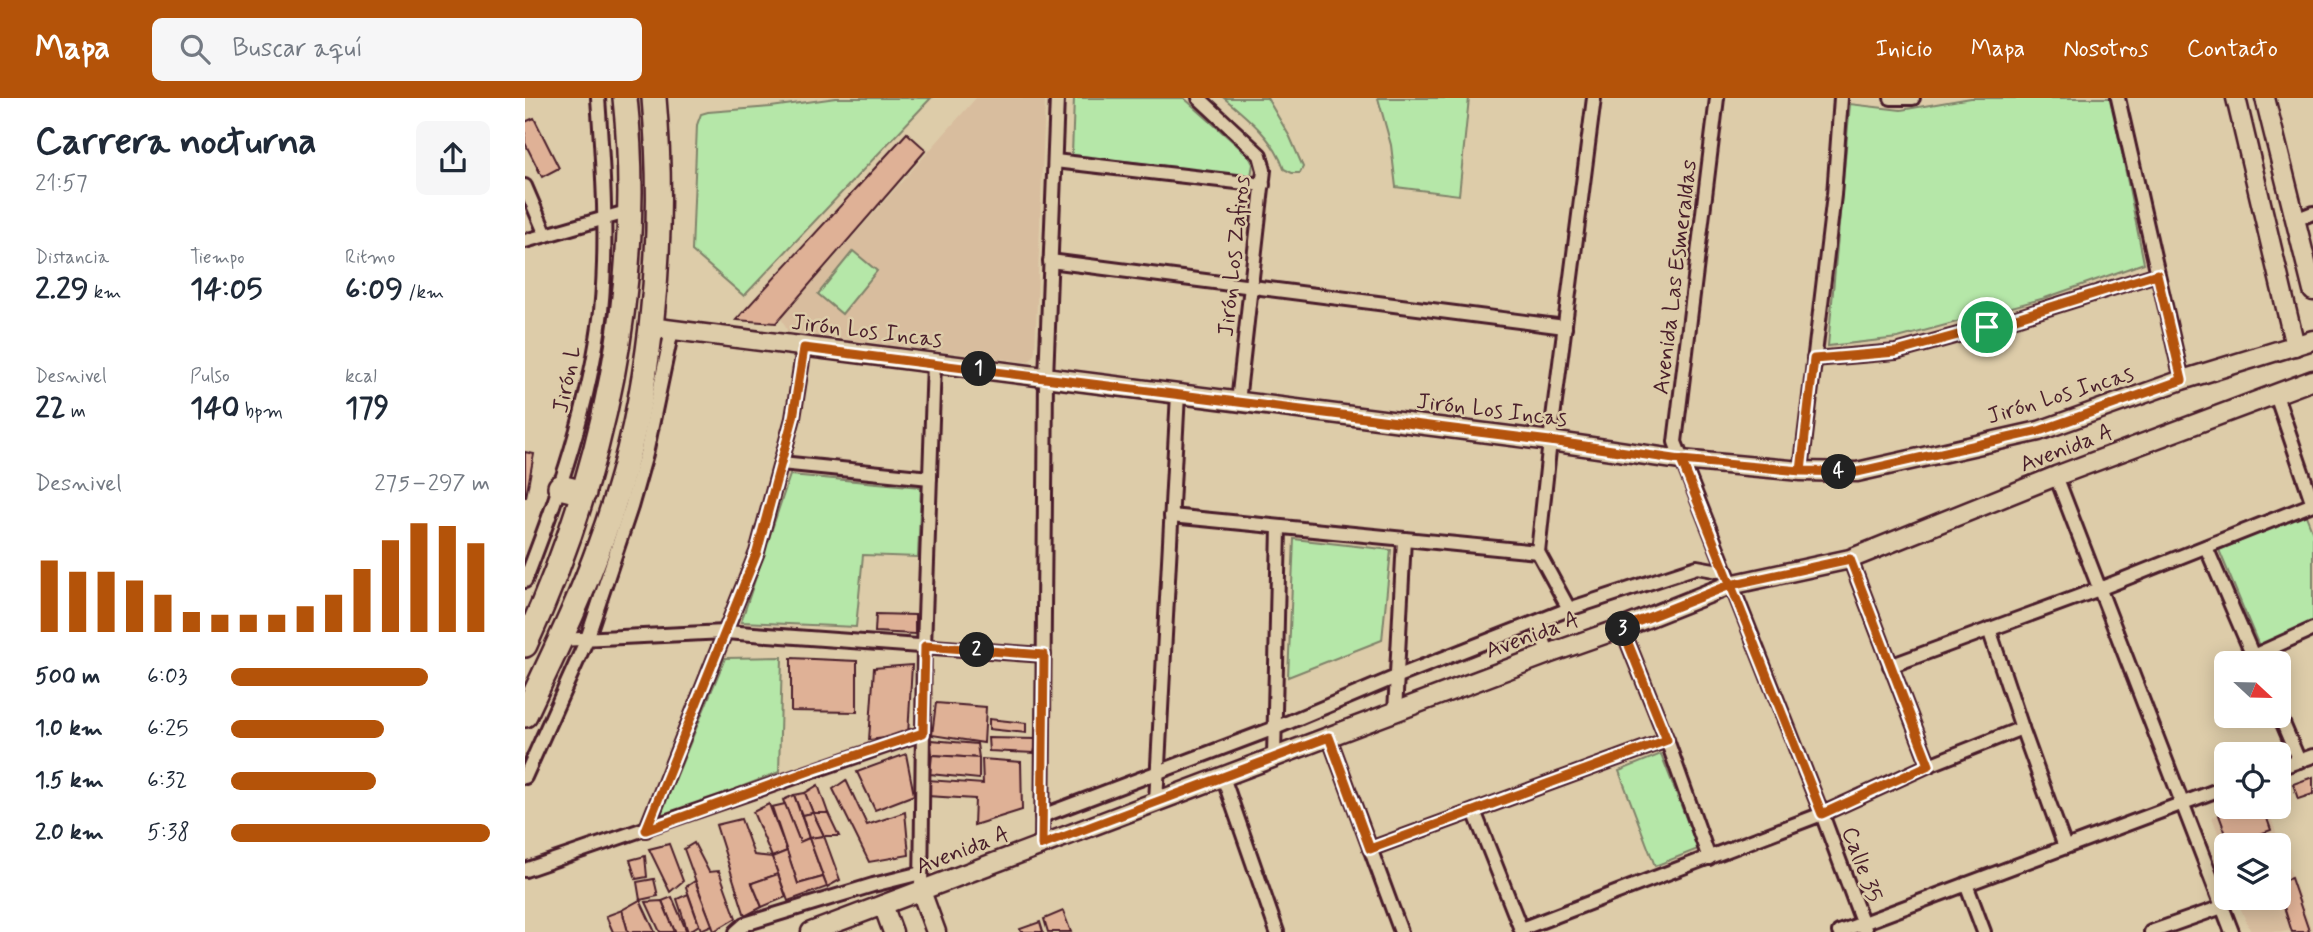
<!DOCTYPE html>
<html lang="es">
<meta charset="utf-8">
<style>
body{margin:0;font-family:Mynerve,sans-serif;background:#f6f6f7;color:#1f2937;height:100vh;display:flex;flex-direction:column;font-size:26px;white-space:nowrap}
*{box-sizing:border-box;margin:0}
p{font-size:23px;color:#747a83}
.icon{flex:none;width:38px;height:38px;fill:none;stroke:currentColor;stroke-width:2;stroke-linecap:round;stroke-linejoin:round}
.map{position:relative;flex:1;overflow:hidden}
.panel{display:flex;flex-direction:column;background:#fff;width:525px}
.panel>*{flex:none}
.needle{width:46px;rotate:112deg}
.fabs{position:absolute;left:1689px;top:553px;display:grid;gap:14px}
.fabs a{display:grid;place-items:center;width:77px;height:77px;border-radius:10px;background:#fff;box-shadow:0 4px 18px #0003;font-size:35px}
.pin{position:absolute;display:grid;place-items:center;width:60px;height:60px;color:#fff;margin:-30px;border:4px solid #fff;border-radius:50%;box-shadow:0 2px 7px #0007}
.km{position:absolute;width:35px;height:35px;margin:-18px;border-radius:50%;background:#222;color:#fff;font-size:19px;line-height:35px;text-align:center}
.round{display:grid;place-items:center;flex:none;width:74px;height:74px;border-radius:10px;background:#f6f6f7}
.head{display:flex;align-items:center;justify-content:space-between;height:119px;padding:0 35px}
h1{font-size:38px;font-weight:700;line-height:52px}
.metrics{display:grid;grid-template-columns:repeat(3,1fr);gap:10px;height:119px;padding:7px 35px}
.metrics div{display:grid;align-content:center}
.metrics b{font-size:30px;font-weight:700}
.metrics small{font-size:19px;font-weight:400}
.metrics p{font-size:19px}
.chart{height:196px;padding:14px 35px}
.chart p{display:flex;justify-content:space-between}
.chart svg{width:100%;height:126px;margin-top:7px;stroke:#b45309;stroke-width:6}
ul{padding:0 35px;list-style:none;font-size:23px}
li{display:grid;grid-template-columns:112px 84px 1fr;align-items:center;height:52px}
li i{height:18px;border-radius:9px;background:#b45309}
header{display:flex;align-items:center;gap:42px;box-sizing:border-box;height:98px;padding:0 35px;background:#b45309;color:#fff}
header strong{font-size:33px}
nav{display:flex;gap:38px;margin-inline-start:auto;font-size:24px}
.search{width:490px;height:63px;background:#f6f6f7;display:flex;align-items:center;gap:18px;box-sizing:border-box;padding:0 24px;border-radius:10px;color:#747a83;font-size:26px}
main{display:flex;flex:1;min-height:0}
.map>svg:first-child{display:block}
.built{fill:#d8bd9e}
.green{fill:#b5e7a8;stroke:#80836a;stroke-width:2}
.building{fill:#dfb196;stroke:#4a1f2b;stroke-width:2}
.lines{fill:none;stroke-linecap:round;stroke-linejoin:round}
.street-casing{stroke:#4a1f2b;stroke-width:18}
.secondary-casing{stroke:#4a1f2b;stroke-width:23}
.highway-casing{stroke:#4a1f2b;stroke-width:28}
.street{stroke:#ddcca9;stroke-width:12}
.secondary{stroke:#ddcca9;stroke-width:18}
.highway{stroke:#ddcca9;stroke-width:23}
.route-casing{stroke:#fff;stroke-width:14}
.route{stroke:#b45309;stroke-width:9}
.labels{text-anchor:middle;stroke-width:5;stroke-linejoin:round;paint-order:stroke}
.street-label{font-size:23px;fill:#4a1f2b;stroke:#ddcca9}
</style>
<header>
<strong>Mapa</strong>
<div class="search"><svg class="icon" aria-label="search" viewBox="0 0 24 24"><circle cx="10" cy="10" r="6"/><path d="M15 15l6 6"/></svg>Buscar aquí</div>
<nav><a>Inicio</a><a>Mapa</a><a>Nosotros</a><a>Contacto</a></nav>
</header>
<main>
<section class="panel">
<div class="head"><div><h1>Carrera nocturna</h1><p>21:57</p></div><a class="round"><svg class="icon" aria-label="share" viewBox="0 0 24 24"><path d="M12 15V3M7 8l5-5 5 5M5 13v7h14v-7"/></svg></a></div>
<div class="metrics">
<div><p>Distancia</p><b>2.29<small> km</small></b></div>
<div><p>Tiempo</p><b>14:05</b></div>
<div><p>Ritmo</p><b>6:09<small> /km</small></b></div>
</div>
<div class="metrics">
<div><p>Desnivel</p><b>22<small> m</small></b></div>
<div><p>Pulso</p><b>140<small> bpm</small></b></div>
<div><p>kcal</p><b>179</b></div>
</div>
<div class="chart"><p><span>Desnivel</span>275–297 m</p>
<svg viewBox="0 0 160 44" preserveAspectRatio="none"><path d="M5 44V19M15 44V23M25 44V23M35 44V26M45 44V31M55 44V37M65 44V38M75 44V38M85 44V38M95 44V35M105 44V31M115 44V22M125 44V12M135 44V6M145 44V7M155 44V13"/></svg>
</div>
<ul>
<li><b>500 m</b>6:03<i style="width:76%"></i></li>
<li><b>1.0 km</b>6:25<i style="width:59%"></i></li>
<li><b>1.5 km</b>6:32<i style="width:56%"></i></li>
<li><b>2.0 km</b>5:38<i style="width:100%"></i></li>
</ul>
</section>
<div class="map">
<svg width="1788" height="834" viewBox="0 0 1788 834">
<rect width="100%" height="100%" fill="#ddcca9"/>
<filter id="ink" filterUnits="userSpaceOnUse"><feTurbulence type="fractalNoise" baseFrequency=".0143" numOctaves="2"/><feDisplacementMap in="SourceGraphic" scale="14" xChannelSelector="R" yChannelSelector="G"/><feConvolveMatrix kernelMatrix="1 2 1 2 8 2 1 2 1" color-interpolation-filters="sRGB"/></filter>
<g filter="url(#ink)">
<g class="built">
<path d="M451,0H520L510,253L508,260L502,264L263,234L256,220Z"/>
<path d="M1713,709H1742L1787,833L1726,834L1711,800H1754V747H1701V756L1687,719Z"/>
</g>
<g class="green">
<path d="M311,0H406L219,198L167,153L172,27L176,16L183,14L246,9Z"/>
<path d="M549,0H659L724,58L728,66L726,78L547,57Z"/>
<path d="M699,0H742L765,39L778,69L775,75H767L759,71C749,41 723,20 699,0Z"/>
<path d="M853,0H944L934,97L871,89L866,47Z"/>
<path d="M1446,0H1586L1619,165L1520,200L1373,240L1303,248L1325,6L1376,12Z"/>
<path d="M328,153L352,173L317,216L293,196Z"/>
<path d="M265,377L396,389L393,459L338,457L331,529L216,524Z"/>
<path d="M1780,415L1788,435V526L1734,548L1694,452Z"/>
<path d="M769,441L866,452L857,542L763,579Z"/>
<path d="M257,559L254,674L134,721L200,560Z"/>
<path d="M1136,656L1173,751L1130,768L1094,673Z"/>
</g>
<g class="building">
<path d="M9,20L34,70L17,79L0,45V24Z"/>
<path d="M382,35L401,52L251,225L211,222Z"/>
<path d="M0,354L9,356L1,399H0Z"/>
<path d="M351,516L390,517V536L350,534Z"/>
<path d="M266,560L332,563V614L266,613Z"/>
<path d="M387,567L383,637L344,642L349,570Z"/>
<path d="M411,605L461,609L459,645L407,637Z"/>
<path d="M464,621L501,625V635L464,631Z"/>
<path d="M463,640L512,641L509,655L464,653Z"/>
<path d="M406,642L452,646L454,660L407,657Z"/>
<path d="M381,656L389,697L350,712L332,674Z"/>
<path d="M407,657L454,660V681L405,676Z"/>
<path d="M457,661L496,664L497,712L449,727L450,701L402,698L403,682L458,686Z"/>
<path d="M1788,679V696L1773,701L1768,686Z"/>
<path d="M321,682L342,727L380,714L384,757L344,764L308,691Z"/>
<path d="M293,687L303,715H288L280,695Z"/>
<path d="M280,695L288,715L277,717L269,697Z"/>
<path d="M269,697L284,740L275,744L258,702Z"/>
<path d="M244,706L262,753L247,759L228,714Z"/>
<path d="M260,706L275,744L284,740L298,779L273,786L247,709Z"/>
<path d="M1717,709H1738L1746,732L1705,747L1694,717Z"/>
<path d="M288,715H303L314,738H299Z"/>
<path d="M288,715L299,738L284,740L277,717Z"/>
<path d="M216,721L229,757L247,759L253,776L227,785L237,809L220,818L191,727Z"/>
<path d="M299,738L315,782L302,789L284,740Z"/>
<path d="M169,745L184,774L194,773L211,820L189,833L159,751Z"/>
<path d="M144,746L158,783L145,794L124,751Z"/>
<path d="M262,753L273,786L298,779L302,789L263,803L247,759Z"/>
<path d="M120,758L122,779L111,781L105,762Z"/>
<path d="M253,776L261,799L237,809L227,785Z"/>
<path d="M1766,780L1784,833L1782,834H1767L1754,793V784Z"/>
<path d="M129,781L133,798L115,802L112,784Z"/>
<path d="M170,783L187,827L176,832L161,789Z"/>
<path d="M163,796L174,827L163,834L152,801Z"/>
<path d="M147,799L162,834H150L137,803Z"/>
<path d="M115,802L130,834H103L97,812Z"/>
<path d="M137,803L150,834H135L121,804Z"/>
<path d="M97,812L103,834H88L81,818Z"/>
<path d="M538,813L546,834H523L519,821Z"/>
<path d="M515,824L518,834H496L495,831Z"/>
</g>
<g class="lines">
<g class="street-casing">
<g id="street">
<path d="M674,0L735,57L739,72L713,304"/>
<path d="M1192,0L1150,344L1297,716L1341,834"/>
<path d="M1366,0H1388"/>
<path d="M1593,0L1657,282"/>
<path d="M530,63L738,87"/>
<path d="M0,88L21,137"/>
<path d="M1770,122L1788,115"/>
<path d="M0,143L105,113"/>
<path d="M525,163L1040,229"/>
<path d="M1289,261L1371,254L1462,229L1632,176"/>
<path d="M256,365L405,380"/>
<path d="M1276,373L1309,97L1316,0"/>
<path d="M1531,378L1707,834"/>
<path d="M646,418L1013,454"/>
<path d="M1681,449L1731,565"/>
<path d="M1325,461L1404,667"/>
<path d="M0,483C34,396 65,306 76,213C83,143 78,70 73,0"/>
<path d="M1044,511L1013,454L1025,343L1069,0"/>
<path d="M1013,524L1023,556"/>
<path d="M1097,530L1142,642L1184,760"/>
<path d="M1464,531L1497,630L1540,749"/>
<path d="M35,542L200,534L519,557"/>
<path d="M1728,558L1788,531"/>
<path d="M1365,568L1574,491L1788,406L1751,297"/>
<path d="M870,614L879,441"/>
<path d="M1754,616L1774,663"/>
<path d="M804,639L876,834"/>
<path d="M749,659L754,429"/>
<path d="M1754,670L1788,658"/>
<path d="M0,679L62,541L106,409L121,356L147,232"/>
<path d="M698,679L752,834"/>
<path d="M631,704L653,296"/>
<path d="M949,713L997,834"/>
<path d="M517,718L750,630L871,579L1044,511L1172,469L1200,474"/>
<path d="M121,732L232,454L268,320L279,250"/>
<path d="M517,747L521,280L532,0"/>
<path d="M845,751L1142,642"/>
<path d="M0,772L398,635"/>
<path d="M1441,786L1459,834"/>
<path d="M396,793L399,548L409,265"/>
<path d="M996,831L1297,716L1404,667L1497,630"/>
<path d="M211,834L220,826L348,787L396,775"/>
<path d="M1314,834L1701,689"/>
<path d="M1626,834L1697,809"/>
</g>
</g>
<g class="secondary-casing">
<g id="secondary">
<path d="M1711,0L1770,248"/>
<path d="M1740,0L1788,193"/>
<path d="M125,229L1025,343L1156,362L1276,373L1332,374L1514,333L1657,282L1788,242"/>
<path d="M396,793L411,834"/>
<path d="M358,807L368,834"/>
<path d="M286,834L1023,556L1097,530L1205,487L1325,461L1531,378L1788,282"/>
</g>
</g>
<g class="highway-casing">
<g id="highway">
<path d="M35,389L59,395"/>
<path d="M0,547C78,378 120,187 100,0"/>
<path d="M0,617C26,561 54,505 75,446C127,307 142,147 129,0"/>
</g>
</g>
<use href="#street" class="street"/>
<use href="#secondary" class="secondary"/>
<use href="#highway" class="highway"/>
</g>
</g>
<g class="lines" filter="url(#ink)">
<g class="route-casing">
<path id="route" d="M1462,229L1371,254L1289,261L1276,373L1156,362L1025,343L279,250L268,320L232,454L121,732L290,671L398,635L400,548L519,557L517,747L804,639L845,751L1142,642L1097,530L1205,487L1325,461L1404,667L1297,716L1156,362L1276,373L1332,374L1514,333L1657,282L1632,176L1462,229"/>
</g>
<use href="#route" class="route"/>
</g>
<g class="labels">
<g class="street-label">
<text transform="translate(708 158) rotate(-84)" y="8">Jirón Los Zafiros</text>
<text transform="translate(1149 179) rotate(-83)" y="8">Avenida Las Esmeraldas</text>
<text transform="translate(342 232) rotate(7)" y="8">Jirón Los Incas</text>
<text transform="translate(41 281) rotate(-78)" y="8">Jirón L</text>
<text transform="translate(1535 296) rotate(-17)" y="8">Jirón Los Incas</text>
<text transform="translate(967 311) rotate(7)" y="8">Jirón Los Incas</text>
<text transform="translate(1541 349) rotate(-21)" y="8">Avenida A</text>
<text transform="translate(1007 536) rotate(-20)" y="8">Avenida A</text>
<text transform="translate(437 751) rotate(-21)" y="8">Avenida A</text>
<text transform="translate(1338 766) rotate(70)" y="8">Calle 35</text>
</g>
</g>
</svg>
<div class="fabs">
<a><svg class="needle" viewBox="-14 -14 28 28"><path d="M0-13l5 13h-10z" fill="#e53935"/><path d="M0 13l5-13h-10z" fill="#747a83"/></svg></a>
<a><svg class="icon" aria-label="locate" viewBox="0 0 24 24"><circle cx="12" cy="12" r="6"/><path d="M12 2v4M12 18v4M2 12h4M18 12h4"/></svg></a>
<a><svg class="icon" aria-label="layers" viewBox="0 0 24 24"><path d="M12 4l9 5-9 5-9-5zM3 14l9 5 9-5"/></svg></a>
</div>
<div class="pin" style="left:1462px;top:229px;background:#1e9e55"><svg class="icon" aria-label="arrive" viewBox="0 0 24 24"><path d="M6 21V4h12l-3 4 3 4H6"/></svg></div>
<b class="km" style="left:454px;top:271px">1</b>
<b class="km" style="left:452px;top:552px">2</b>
<b class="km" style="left:1098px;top:531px">3</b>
<b class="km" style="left:1314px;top:374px">4</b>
</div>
</main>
